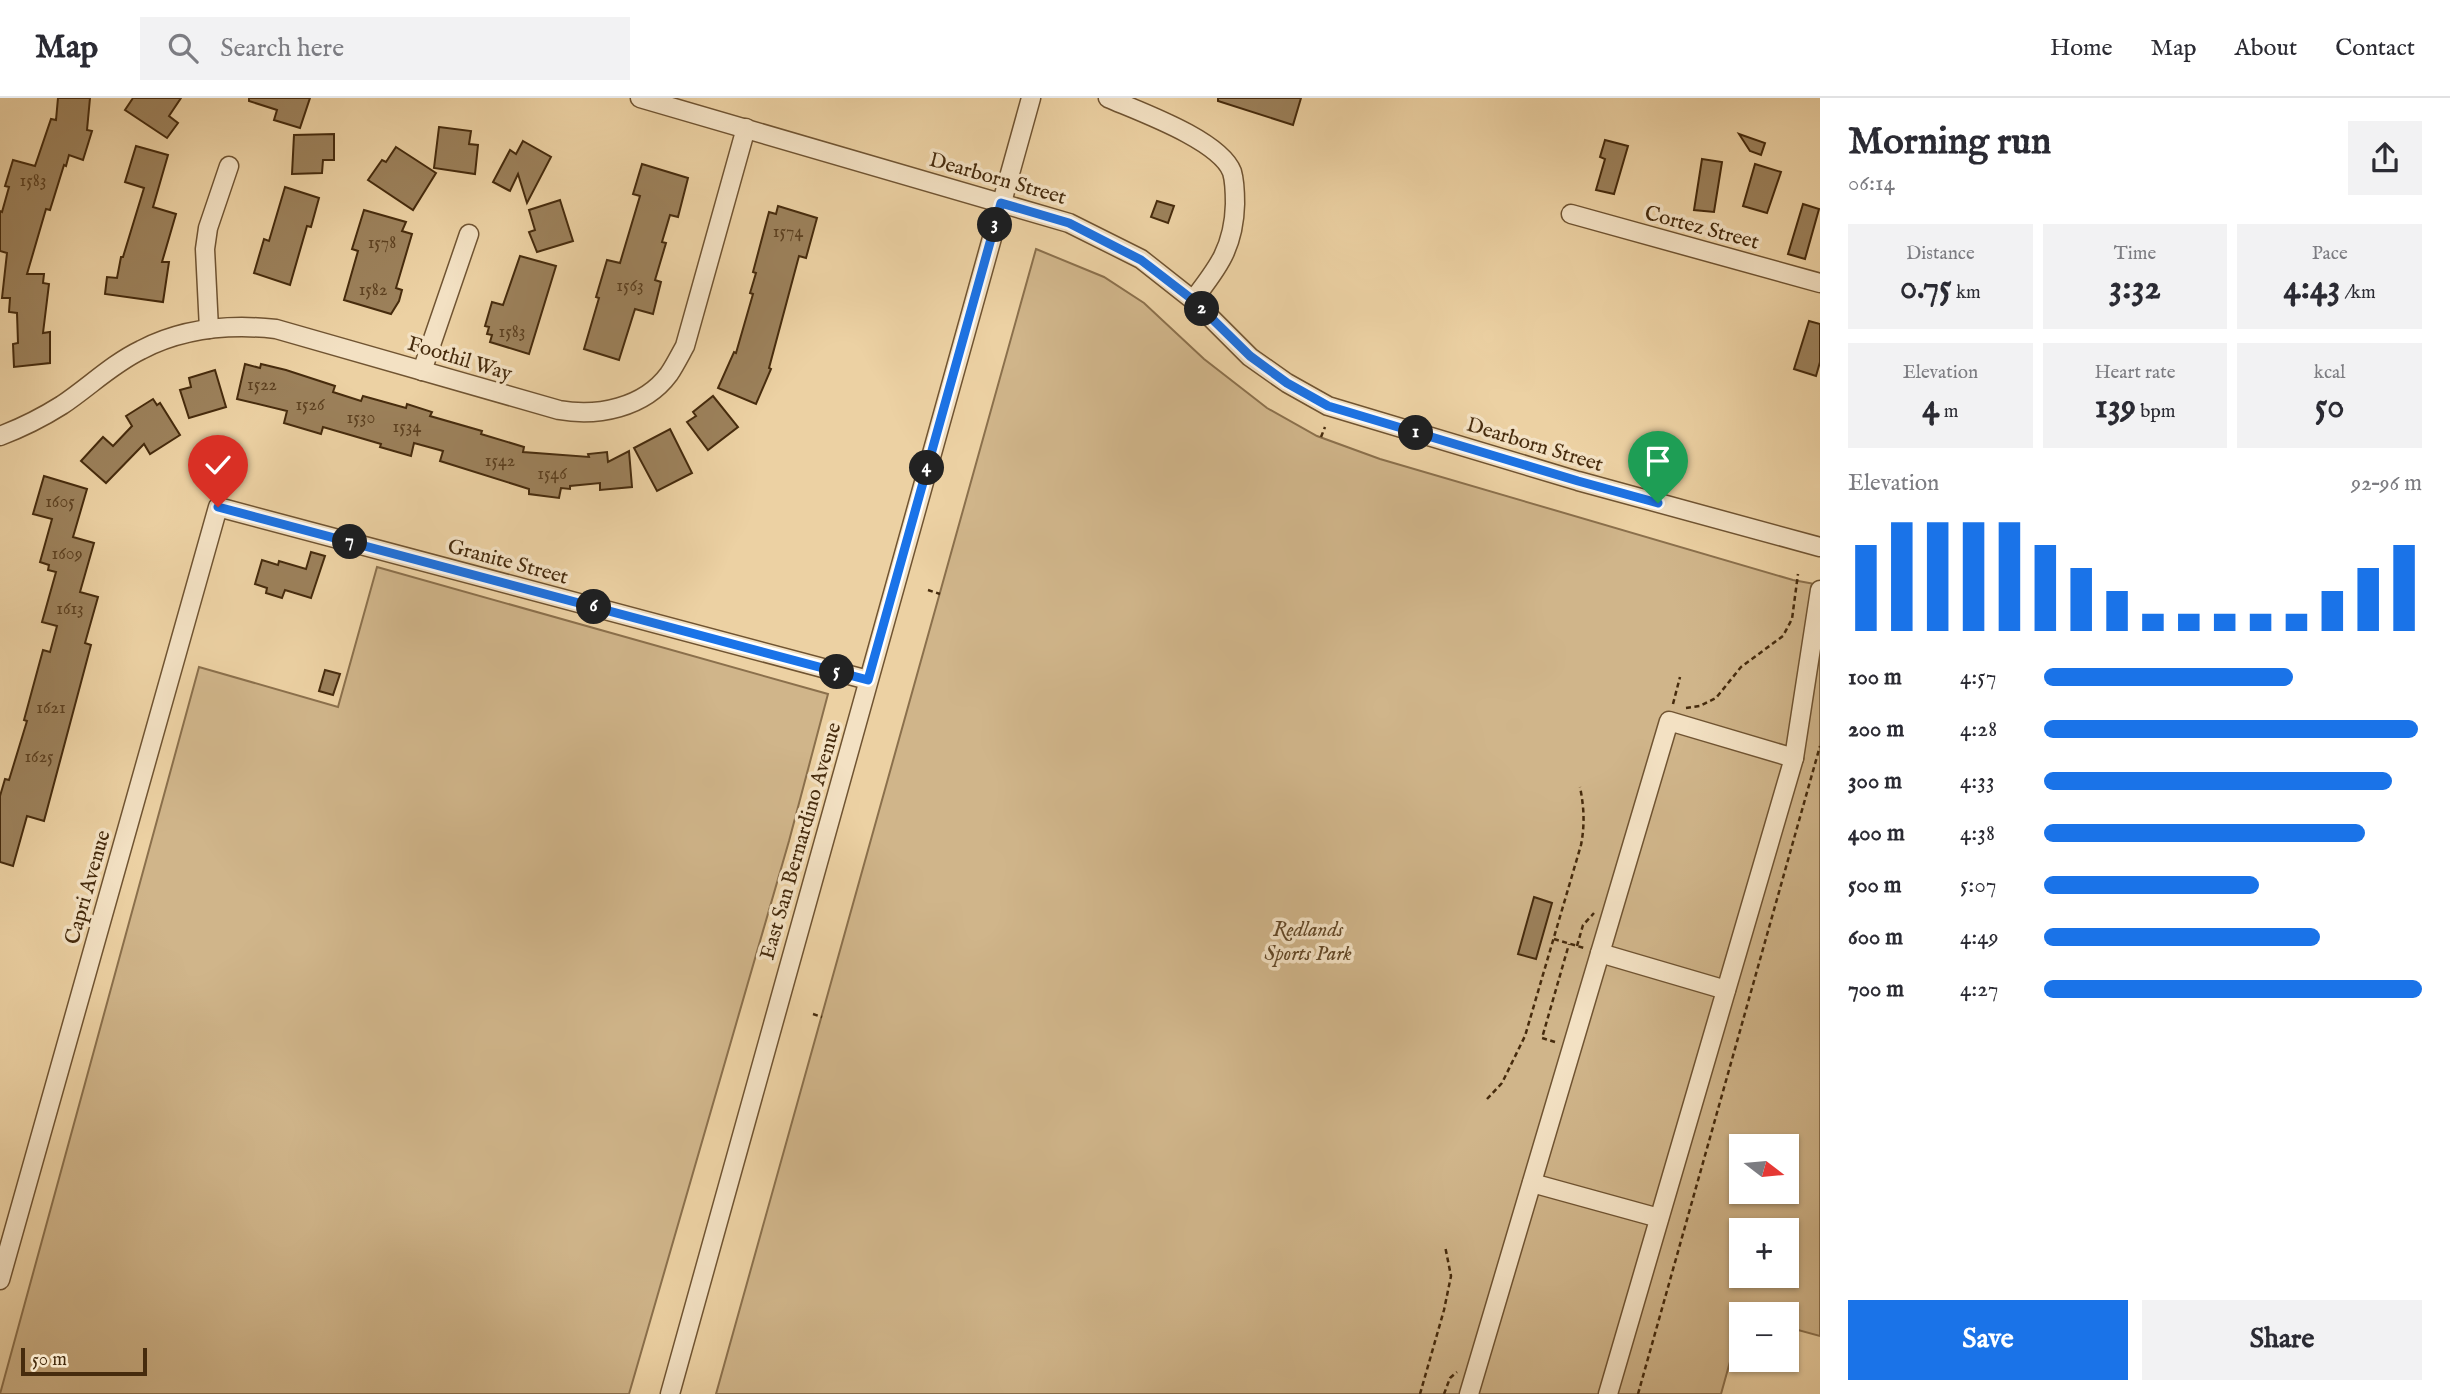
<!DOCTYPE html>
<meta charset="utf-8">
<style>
body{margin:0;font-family:"IM FELL English",serif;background:#f2f2f3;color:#2b2b33;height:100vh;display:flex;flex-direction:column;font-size:26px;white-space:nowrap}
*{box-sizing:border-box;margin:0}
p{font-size:23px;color:#7c7c81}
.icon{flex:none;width:38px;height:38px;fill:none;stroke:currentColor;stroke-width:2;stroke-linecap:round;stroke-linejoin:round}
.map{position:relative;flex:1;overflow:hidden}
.details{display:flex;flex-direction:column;background:#fff;width:630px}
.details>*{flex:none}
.needle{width:46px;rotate:106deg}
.buttons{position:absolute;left:1729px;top:1036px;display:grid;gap:14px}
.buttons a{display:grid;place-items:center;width:70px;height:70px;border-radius:0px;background:#fff;box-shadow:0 2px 5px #0004;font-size:35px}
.scale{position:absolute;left:21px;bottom:18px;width:126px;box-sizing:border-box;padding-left:7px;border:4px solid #462b0d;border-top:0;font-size:19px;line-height:24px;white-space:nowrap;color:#462b0d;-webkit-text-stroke:5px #f3e1c3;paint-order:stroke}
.pin{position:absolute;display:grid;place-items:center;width:60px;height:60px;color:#fff;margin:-72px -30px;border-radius:50% 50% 50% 0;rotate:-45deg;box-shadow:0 0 7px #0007}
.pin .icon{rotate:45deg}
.km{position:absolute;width:35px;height:35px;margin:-18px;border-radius:50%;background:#222;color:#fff;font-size:19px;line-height:35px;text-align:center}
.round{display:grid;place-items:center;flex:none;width:74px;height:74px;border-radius:0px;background:#f2f2f3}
.head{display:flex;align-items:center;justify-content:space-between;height:119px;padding:0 28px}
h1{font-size:38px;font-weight:700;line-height:52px}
.stats{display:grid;grid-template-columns:repeat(3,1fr);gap:10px;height:119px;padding:7px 28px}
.stats div{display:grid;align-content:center;border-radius:0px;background:#f2f2f3;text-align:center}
.stats b{font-size:35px;font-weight:700}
.stats small{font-size:19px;font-weight:400}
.stats p{font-size:19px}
.chart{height:196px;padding:14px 28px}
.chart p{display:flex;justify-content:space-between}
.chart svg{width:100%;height:126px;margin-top:7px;stroke:#1a73e8;stroke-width:6}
.button{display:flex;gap:14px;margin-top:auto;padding:14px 28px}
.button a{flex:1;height:80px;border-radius:0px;background:#1a73e8;color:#fff;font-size:28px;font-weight:700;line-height:80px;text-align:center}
.button a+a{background:#f2f2f3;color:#2b2b33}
ul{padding:0 28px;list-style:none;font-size:23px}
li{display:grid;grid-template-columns:112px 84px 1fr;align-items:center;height:52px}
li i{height:18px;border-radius:9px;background:#1a73e8}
header{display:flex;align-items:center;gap:42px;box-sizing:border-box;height:98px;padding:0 35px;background:#fff;border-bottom:2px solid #e1e1e2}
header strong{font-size:33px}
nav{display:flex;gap:38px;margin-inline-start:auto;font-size:24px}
.search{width:490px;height:63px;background:#f2f2f3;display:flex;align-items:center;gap:18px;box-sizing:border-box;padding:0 24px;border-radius:0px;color:#7c7c81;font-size:26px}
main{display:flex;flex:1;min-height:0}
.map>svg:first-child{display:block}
.green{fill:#d0b58a;stroke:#8b704c;stroke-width:2;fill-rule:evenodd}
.building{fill:#9c815b;stroke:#462b0d;stroke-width:2}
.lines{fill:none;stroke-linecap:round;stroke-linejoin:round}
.minor-casing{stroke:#705432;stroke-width:21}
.path{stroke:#462b0d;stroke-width:2.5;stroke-dasharray:5 3.5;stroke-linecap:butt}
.minor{stroke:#f3e1c3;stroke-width:18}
.route-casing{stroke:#fff;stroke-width:14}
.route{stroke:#1a73e8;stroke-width:9}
.labels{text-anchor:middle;stroke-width:7;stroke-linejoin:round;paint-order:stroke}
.number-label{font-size:18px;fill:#5c4020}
.street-label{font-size:21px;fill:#462b0d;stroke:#f3e1c3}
.park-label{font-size:21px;font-style:italic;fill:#624726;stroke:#f3e1c3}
</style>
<header>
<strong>Map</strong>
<div class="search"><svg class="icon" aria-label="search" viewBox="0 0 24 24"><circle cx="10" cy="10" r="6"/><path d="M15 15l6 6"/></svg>Search here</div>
<nav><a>Home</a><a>Map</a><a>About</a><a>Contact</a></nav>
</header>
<main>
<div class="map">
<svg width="1820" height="1296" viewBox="0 0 1820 1296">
<rect width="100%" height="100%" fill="#ecd1a3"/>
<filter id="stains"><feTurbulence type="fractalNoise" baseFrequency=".00286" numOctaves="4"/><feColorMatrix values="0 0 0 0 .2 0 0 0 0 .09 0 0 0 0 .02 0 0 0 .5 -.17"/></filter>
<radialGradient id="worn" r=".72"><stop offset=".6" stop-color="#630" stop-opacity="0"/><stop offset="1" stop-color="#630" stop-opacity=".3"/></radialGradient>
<g class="green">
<path d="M1036,151L1104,179L1144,205L1204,261L1267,310L1317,338L1380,361L1793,482L1820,487V1238L1787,1229V1216H1741V1224L1721,1296H716ZM1741,1048H1787V1094H1741ZM1741,1132H1787V1178H1741Z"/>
<path d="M377,469L828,596L789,743L629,1296H0L199,569L338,609Z"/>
</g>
<g class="building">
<path d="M58,0H90L87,32L92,33L83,62L69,57L66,68L64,67L50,112L46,111L27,176H44L43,185L49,186L43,235L50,234V265L14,269L13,246L18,245L17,215L9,214L10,200H2L7,155L0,153V113L2,114L9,89L5,88L13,62L35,68L51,21L56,22Z"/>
<path d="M133,0H181L169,18L178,25L167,40L125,12Z"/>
<path d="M249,0H310L300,30L274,22L277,12L249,3Z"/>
<path d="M1218,0H1301L1293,27L1218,3Z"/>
<path d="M439,29L471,33L469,46L478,47L475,76L434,70Z"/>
<path d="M334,36V62H323L322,75L292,76L294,37Z"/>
<path d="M1739,36L1765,45L1761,57L1750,53Z"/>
<path d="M1605,42L1628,48L1614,96L1596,92L1605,61L1600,59Z"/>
<path d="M523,43L551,59L527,105L518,76L510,93L493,84L510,52L516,56Z"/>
<path d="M136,48L168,57L153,109L176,116L162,164H169L163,204L105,196L107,179L117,180L121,159H123L144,90L125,84Z"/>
<path d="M396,49L436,75L413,112L368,82L382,62L386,64Z"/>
<path d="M1702,61L1722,64L1714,114L1694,112Z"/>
<path d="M642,66L688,80L678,119L670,117L662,144L666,145L655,182L661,184L653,216L635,211L619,262L584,251L599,200L596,199L607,162L620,165L640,98L633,96Z"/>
<path d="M1755,66L1781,74L1767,115L1743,108Z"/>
<path d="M285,89L319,100L311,129L307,128L290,187L254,175L264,141L269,143Z"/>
<path d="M560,102L573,143L537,154L529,134L535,132L529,112Z"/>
<path d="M1157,103L1174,108L1168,125L1151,119Z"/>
<path d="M1803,106L1819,111L1805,161L1788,156Z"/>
<path d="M778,108L817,120L806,160L799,158L769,270L771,271L756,306L718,290L734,254L736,255L753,196L750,195L756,175L753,174L769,114L776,116Z"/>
<path d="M364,112L406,124L402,133L412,136L396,190L402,192L399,203L391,216L344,202L358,153L352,151Z"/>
<path d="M520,158L556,168L529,256L490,244L492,237L487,236L489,229L485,228L492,204L503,207Z"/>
<path d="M1809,223L1820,226V264L1816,278L1794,271Z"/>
<path d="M245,266L260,270L261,266L286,272L335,288L333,294L361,303L363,298L406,310L407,306L432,314L430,318L482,333L481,336L524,349L523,354L589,359L588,356L607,354L608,364L629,353L632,389L600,392V385L570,388V391L561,390L559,400L529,396V391L440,363L443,353L414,345L411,358L380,349L381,346L323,329L321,336L284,325L287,313L237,301Z"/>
<path d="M215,272L226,309L189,320L180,292L191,289L189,280Z"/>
<path d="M713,298L738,329L708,352L687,324L696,318L693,314Z"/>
<path d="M153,301L157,307L160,305L180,337L150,356L144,346L106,385L81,363L103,339L113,348L132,328L126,318Z"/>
<path d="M670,331L692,375L657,393L634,350Z"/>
<path d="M44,378L87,391L73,439L94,445L80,494L98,499L85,545L91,547L44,723L27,718L13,768L0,764V698L5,681L9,682L27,623L24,622L43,552L50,554L57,528L42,524L56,474L48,472L49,467L40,464L52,421L33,416Z"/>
<path d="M311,454L325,458L311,500L285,492L282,500L266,495L267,490L255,486L262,462L278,467L279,463L306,471Z"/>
<path d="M325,572L340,576L333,597L319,593Z"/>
<path d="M1534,799L1552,805L1536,861L1518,856Z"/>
</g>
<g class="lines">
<g class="minor-casing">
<g id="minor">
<path d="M640,0L1069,125L1141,161L1193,202L1250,259L1287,285L1328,308L1578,383L1820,449"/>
<path d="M1108,0C1138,13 1220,42 1232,74C1235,84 1235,95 1235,106C1234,149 1218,170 1193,202"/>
<path d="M1571,116L1820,185"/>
<path d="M209,231L205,151L208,130L229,68"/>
<path d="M422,273L469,136"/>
<path d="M0,338C21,330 43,319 62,307C89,289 112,266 141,252C183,230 230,226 276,231L559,312C597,319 644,310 669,276C675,267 680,257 685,248L746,30"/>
<path d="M1600,855L1726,892"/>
<path d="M1532,1085L1659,1120"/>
<path d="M0,1182L218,409L868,582"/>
<path d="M670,1296L1031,0"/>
<path d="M1469,1296L1669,623L1794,660"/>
<path d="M1608,1296L1794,660L1820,492"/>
</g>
</g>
<g class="path">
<path d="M1321,339L1325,329"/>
<path d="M928,492L940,496"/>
<path d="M1673,606L1680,579"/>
<path d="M1686,610L1700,608L1716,600L1741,569L1783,538L1792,521L1798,476"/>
<path d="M1554,841L1584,850"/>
<path d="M1577,848L1583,827L1594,815"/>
<path d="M813,916L822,919"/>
<path d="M1555,944L1542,940L1569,846"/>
<path d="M1487,1001L1502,985L1525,938L1581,747C1585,726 1584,709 1580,689"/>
<path d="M1420,1296L1444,1212L1451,1178L1445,1148"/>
<path d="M1444,1296L1450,1280L1457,1274"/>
<path d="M1638,1296L1820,648"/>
</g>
<use href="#minor" class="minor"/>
</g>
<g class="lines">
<g class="route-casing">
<path id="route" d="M218,409L868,582L1001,105L1069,125L1141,162L1193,202L1250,258L1287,285L1328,308L1578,383L1658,405"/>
</g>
<use href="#route" class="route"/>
</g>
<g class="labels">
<g class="number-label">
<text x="33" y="88">1583</text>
<text x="788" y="139">1574</text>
<text x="382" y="150">1578</text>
<text x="630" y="193">1563</text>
<text x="373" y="197">1582</text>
<text x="512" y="239">1583</text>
<text x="262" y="292">1522</text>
<text x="310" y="312">1526</text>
<text x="361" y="325">1530</text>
<text x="407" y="334">1534</text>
<text x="500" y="368">1542</text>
<text x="552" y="381">1546</text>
<text x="60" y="409">1605</text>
<text x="67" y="461">1609</text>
<text x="70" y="516">1613</text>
<text x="51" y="615">1621</text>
<text x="39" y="664">1625</text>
</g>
<g class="street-label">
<text transform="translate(998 80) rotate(16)" y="7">Dearborn Street</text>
<text transform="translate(1702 129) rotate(15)" y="7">Cortez Street</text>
<text transform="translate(460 260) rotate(17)" y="7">Foothil Way</text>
<text transform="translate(1535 346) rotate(17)" y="7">Dearborn Street</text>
<text transform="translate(508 463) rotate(15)" y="7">Granite Street</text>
<text transform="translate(800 743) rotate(-74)" y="7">East San Bernardino Avenue</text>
<text transform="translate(87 789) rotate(-74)" y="7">Capri Avenue</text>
</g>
<g class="park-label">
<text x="1308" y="838">Redlands<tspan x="1308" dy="24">Sports Park</tspan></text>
</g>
</g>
<rect width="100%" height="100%" filter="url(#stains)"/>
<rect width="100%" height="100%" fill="url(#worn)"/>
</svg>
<div class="buttons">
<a><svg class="needle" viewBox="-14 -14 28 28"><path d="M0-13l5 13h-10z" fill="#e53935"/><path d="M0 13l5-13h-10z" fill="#7c7c81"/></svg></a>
<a>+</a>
<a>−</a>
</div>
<div class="scale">50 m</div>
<div class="pin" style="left:1658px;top:405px;background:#1e9e55"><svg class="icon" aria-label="arrive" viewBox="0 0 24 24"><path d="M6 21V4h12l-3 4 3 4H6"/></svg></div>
<div class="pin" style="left:218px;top:409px;background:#d93025"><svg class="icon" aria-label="check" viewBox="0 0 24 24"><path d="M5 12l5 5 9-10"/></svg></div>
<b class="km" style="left:1416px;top:335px">1</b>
<b class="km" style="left:1202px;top:211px">2</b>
<b class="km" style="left:995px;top:127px">3</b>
<b class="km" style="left:927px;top:370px">4</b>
<b class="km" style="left:837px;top:574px">5</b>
<b class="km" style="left:594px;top:509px">6</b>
<b class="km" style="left:350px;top:444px">7</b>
</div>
<section class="details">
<div class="head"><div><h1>Morning run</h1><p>06:14</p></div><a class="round"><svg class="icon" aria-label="share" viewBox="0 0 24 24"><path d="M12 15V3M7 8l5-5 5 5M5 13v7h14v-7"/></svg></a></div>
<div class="stats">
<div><p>Distance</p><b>0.75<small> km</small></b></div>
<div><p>Time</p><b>3:32</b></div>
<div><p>Pace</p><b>4:43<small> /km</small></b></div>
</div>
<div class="stats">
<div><p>Elevation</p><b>4<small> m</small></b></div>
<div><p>Heart rate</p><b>139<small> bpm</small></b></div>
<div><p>kcal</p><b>50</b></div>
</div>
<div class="chart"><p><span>Elevation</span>92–96 m</p>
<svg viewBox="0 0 160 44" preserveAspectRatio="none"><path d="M5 44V14M15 44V6M25 44V6M35 44V6M45 44V6M55 44V14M65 44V22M75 44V30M85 44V38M95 44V38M105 44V38M115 44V38M125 44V38M135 44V30M145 44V22M155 44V14"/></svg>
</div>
<ul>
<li><b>100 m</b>4:57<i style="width:66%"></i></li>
<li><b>200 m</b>4:28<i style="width:99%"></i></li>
<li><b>300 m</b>4:33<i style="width:92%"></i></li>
<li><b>400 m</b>4:38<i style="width:85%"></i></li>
<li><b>500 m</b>5:07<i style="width:57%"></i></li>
<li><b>600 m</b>4:49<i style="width:73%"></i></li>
<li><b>700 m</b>4:27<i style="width:100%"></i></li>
</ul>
<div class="button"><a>Save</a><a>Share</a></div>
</section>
</main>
